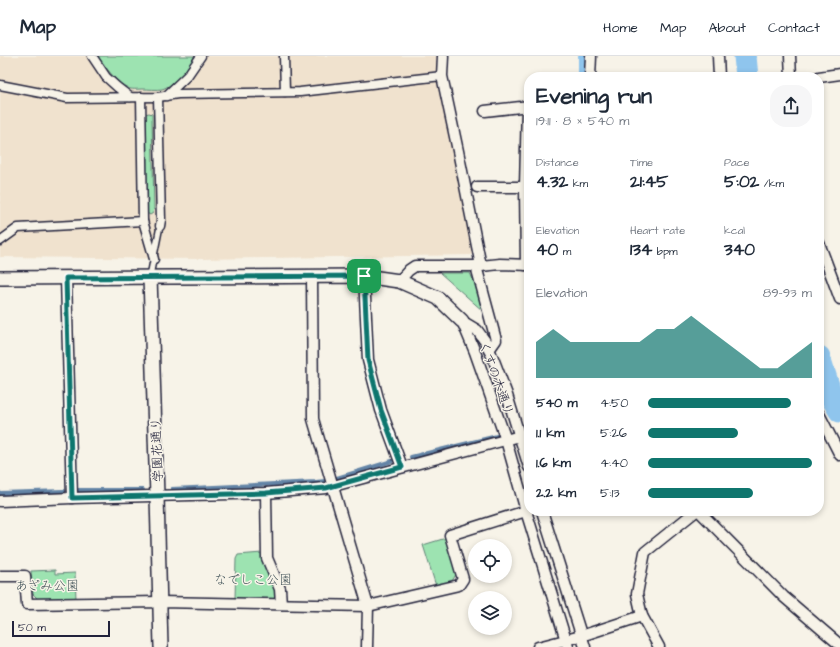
<!DOCTYPE html>
<meta charset="utf-8">
<style>
body{margin:0;font-family:"Architects Daughter","Klee One",sans-serif;background:#f6f6f7;color:#1f2937;height:100vh;display:flex;flex-direction:column;font-size:15px;white-space:nowrap}
*{box-sizing:border-box;margin:0}
p{font-size:13px;color:#747a83}
.icon{flex:none;width:22px;height:22px;fill:none;stroke:currentColor;stroke-width:2;stroke-linecap:round;stroke-linejoin:round}
.map{position:relative;flex:1;overflow:hidden}
.details{position:absolute;left:524px;top:16px;width:300px;height:444px;display:flex;flex-direction:column;background:#fff;border-radius:16px;box-shadow:0 2px 6px #0003}
.details>*{flex:none}
.fabs{position:absolute;left:468px;top:483px;display:grid;gap:8px}
.fabs a{display:grid;place-items:center;width:44px;height:44px;border-radius:50%;background:#fff;box-shadow:0 2px 6px #0003;font-size:20px}
.scale{position:absolute;left:12px;bottom:10px;width:98px;box-sizing:border-box;padding-left:4px;border:2px solid #22223b;border-top:0;font-size:11px;line-height:14px;white-space:nowrap;color:#22223b;-webkit-text-stroke:3px #f7f3e8;paint-order:stroke}
.pin{position:absolute;display:grid;place-items:center;width:34px;height:34px;color:#fff;margin:-17px;border-radius:8px;box-shadow:0 2px 6px #0006}
.round{display:grid;place-items:center;flex:none;width:42px;height:42px;border-radius:16px;background:#f6f6f7}
.summary{display:flex;align-items:center;justify-content:space-between;height:68px;padding:0 12px}
h1{font-size:22px;font-weight:700;line-height:30px}
.metrics{display:grid;grid-template-columns:repeat(3,1fr);gap:6px;height:68px;padding:4px 12px}
.metrics div{display:grid;align-content:center}
.metrics b{font-size:17px;font-weight:700}
.metrics small{font-size:11px;font-weight:400}
.metrics p{font-size:11px}
.chart{height:112px;padding:8px 12px}
.chart p{display:flex;justify-content:space-between}
.chart svg{width:100%;height:72px;margin-top:4px;fill:#0f766e;opacity:.7}
ul{padding:0 12px;list-style:none;font-size:13px}
li{display:grid;grid-template-columns:64px 48px 1fr;align-items:center;height:30px}
li i{height:10px;border-radius:5px;background:#0f766e}
header{display:flex;align-items:center;gap:24px;box-sizing:border-box;height:56px;padding:0 20px;background:#fff;border-bottom:1px solid #e0e1e3}
header strong{font-size:19px}
nav{display:flex;gap:22px;margin-inline-start:auto;font-size:14px}
.map>svg:first-child{display:block}
.built{fill:#f0e2ce}
.green{fill:#9de3b1;stroke:#608276}
.lines{fill:none;stroke-linecap:round;stroke-linejoin:round}
.stream{stroke:#6384a6;stroke-width:4}
.canal{stroke:#8fc5ed;stroke-width:14}
.river{stroke:#8fc5ed;stroke-width:23}
.service-casing{stroke:#22223b;stroke-width:8}
.pedestrian-casing{stroke:#22223b;stroke-width:11}
.minor-casing{stroke:#22223b;stroke-width:13}
.tertiary-casing{stroke:#22223b;stroke-width:16}
.service{stroke:#f7f3e8;stroke-width:5}
.pedestrian{stroke:#f7f3e8;stroke-width:8}
.minor{stroke:#f7f3e8;stroke-width:10}
.tertiary{stroke:#f7f3e8;stroke-width:13}
.route-casing{stroke:#fff;stroke-width:8}
.route{stroke:#0f766e;stroke-width:5}
.labels{text-anchor:middle;stroke-width:3;stroke-linejoin:round;paint-order:stroke}
.street-label{font-size:13px;fill:#22223b;stroke:#f7f3e8}
.park-label{font-size:13px;fill:#415258;stroke:#f7f3e8}
</style>
<header>
<strong>Map</strong>
<nav><a>Home</a><a>Map</a><a>About</a><a>Contact</a></nav>
</header>
<div class="map">
<svg width="840" height="591" viewBox="0 0 840 591">
<rect width="100%" height="100%" fill="#f7f3e8"/>
<filter id="ink" filterUnits="userSpaceOnUse"><feTurbulence type="fractalNoise" baseFrequency=".025" numOctaves="2"/><feDisplacementMap in="SourceGraphic" scale="8" xChannelSelector="R" yChannelSelector="G"/><feConvolveMatrix kernelMatrix="1 2 1 2 8 2 1 2 1" color-interpolation-filters="sRGB"/></filter>
<g filter="url(#ink)">
<path class="built" d="M0,0H437L436,7L475,199L201,203L0,201Z"/>
<g class="green">
<path d="M98,0H194C191,11 173,30 162,33C156,34 149,33 143,33C138,33 131,34 128,32C116,26 105,11 98,0Z"/>
<path d="M149,57L152,58V62L154,153L153,157L150,159L147,157L146,153L145,58Z"/>
<path d="M440,217H470L475,228L483,255Z"/>
<path d="M446,482L457,517L452,525L436,530L423,489Z"/>
<path d="M262,497V501L276,533L275,543L235,542L236,503L238,499Z"/>
<path d="M55,514V518L75,517L76,543H38L33,538L31,515Z"/>
</g>
<g class="lines">
<g class="stream">
<path d="M526,368L529,367"/>
<path d="M411,401L497,380"/>
<path d="M337,422L392,405"/>
<path d="M172,433L316,426L325,425"/>
<path d="M77,434H143"/>
<path d="M0,437L64,435"/>
</g>
<path class="canal" d="M585,21V0"/>
<g class="river">
<path d="M745,0L747,21"/>
<path d="M819,301L832,342L840,355"/>
</g>
<g class="service-casing">
<path id="service" d="M150,220L160,170"/>
</g>
<g class="pedestrian-casing">
<g id="pedestrian">
<path d="M92,0L106,21L117,31L130,41"/>
<path d="M284,0L285,36"/>
<path d="M0,29L67,42L158,41L178,38L300,36L442,20"/>
<path d="M166,40L188,19L201,0"/>
<path d="M141,41L143,165L154,203"/>
<path d="M158,41L161,164L160,170"/>
<path d="M0,185L18,172L143,165"/>
</g>
</g>
<g class="minor-casing">
<g id="minor">
<path d="M443,0L442,20L458,95L481,210"/>
<path d="M718,0L719,21"/>
<path d="M790,0L791,21"/>
<path d="M590,21L591,0"/>
<path d="M819,21L840,18"/>
<path d="M485,55L529,50"/>
<path d="M477,131H529"/>
<path d="M819,187L840,243"/>
<path d="M526,209L525,131L527,50"/>
<path d="M476,210L496,284L489,294"/>
<path d="M312,220L313,363L368,550L367,591"/>
<path d="M364,220L368,304L381,354L402,411"/>
<path d="M66,221L72,442"/>
<path d="M399,225L409,214L415,210H481L500,208L529,209"/>
<path d="M462,265L475,296L506,384L526,455L568,591"/>
<path d="M462,265L477,274L485,285L493,302L506,336L529,411"/>
<path d="M819,358L840,399"/>
<path d="M266,437L267,502L280,533L281,548"/>
<path d="M0,445L72,442L266,437L326,432L520,380"/>
<path d="M542,455L585,591"/>
<path d="M699,455L784,541L840,589"/>
<path d="M0,520H25L27,548L160,546L368,550L459,529L463,523L450,479L529,454"/>
<path d="M538,591L581,580L642,560"/>
<path d="M659,591L642,560L637,538L645,496L696,455"/>
</g>
</g>
<g class="tertiary-casing">
<g id="tertiary">
<path d="M150,221L157,440L161,591"/>
<path d="M0,222L364,220L399,225L438,242L462,265"/>
</g>
</g>
<use href="#service" class="service"/>
<use href="#pedestrian" class="pedestrian"/>
<use href="#minor" class="minor"/>
<use href="#tertiary" class="tertiary"/>
</g>
</g>
<g class="lines" filter="url(#ink)">
<g class="route-casing">
<path id="route" d="M364,220L368,304L381,354L402,411L326,432L266,437L72,442L66,222Z"/>
</g>
<use href="#route" class="route"/>
</g>
<g class="labels">
<g class="street-label">
<text transform="translate(497 322) rotate(70)" y="5">くすの木通り</text>
<text transform="translate(156 394) rotate(-92)" y="5">学園花通り</text>
</g>
<g class="park-label">
<text x="253" y="528">なでしこ公園</text>
<text x="47" y="534">あざみ公園</text>
</g>
</g>
</svg>
<div class="fabs">
<a><svg class="icon" aria-label="locate" viewBox="0 0 24 24"><circle cx="12" cy="12" r="6"/><path d="M12 2v4M12 18v4M2 12h4M18 12h4"/></svg></a>
<a><svg class="icon" aria-label="layers" viewBox="0 0 24 24"><path d="M12 4l9 5-9 5-9-5zM3 14l9 5 9-5"/></svg></a>
</div>
<div class="scale">50 m</div>
<div class="pin" style="left:364px;top:220px;background:#1e9e55"><svg class="icon" aria-label="arrive" viewBox="0 0 24 24"><path d="M6 21V4h12l-3 4 3 4H6"/></svg></div>
<section class="details">
<div class="summary"><div><h1>Evening run</h1><p>19:11 · 8 × 540 m</p></div><a class="round"><svg class="icon" aria-label="share" viewBox="0 0 24 24"><path d="M12 15V3M7 8l5-5 5 5M5 13v7h14v-7"/></svg></a></div>
<div class="metrics">
<div><p>Distance</p><b>4.32<small> km</small></b></div>
<div><p>Time</p><b>21:45</b></div>
<div><p>Pace</p><b>5:02<small> /km</small></b></div>
</div>
<div class="metrics">
<div><p>Elevation</p><b>40<small> m</small></b></div>
<div><p>Heart rate</p><b>134<small> bpm</small></b></div>
<div><p>kcal</p><b>340</b></div>
</div>
<div class="chart"><p><span>Elevation</span>89–93 m</p>
<svg viewBox="0 0 160 44" preserveAspectRatio="none"><path d="M0 44V22L10 14L20 22L30 22L40 22L50 22L60 22L70 14L80 14L90 6L100 14L110 22L120 30L130 38L140 38L150 30L160 22V44z"/></svg>
</div>
<ul>
<li><b>540 m</b>4:50<i style="width:87%"></i></li>
<li><b>1.1 km</b>5:26<i style="width:55%"></i></li>
<li><b>1.6 km</b>4:40<i style="width:100%"></i></li>
<li><b>2.2 km</b>5:13<i style="width:64%"></i></li>
</ul>
</section>
</div>
